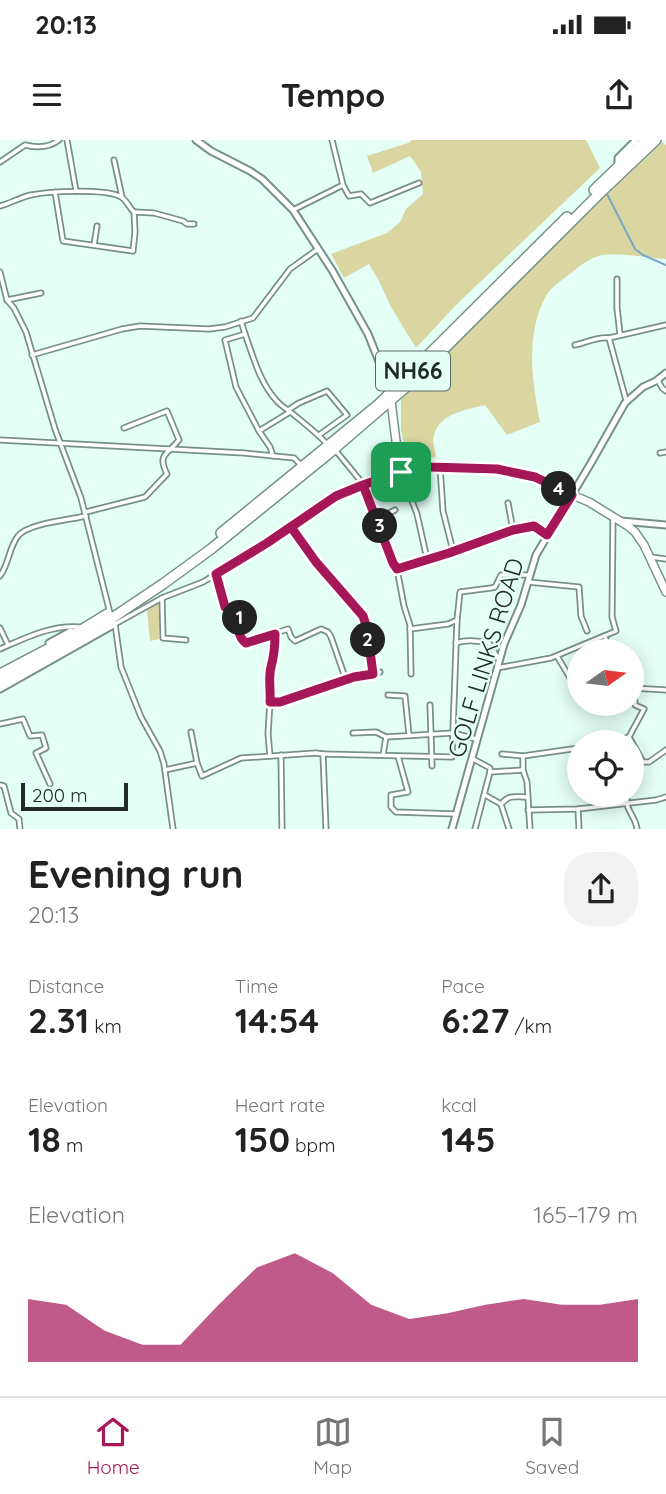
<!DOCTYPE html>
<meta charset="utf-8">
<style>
body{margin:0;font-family:Quicksand,sans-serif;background:#f2f2f2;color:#222;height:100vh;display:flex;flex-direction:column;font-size:26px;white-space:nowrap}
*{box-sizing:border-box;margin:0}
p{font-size:23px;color:#767676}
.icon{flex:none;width:38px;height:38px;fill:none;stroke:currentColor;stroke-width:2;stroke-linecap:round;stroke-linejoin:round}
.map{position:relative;height:689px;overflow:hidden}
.drawer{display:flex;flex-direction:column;background:#fff;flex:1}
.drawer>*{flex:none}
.needle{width:46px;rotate:76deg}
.fabs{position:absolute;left:567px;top:499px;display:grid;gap:14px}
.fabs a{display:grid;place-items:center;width:77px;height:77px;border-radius:50%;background:#fff;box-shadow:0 4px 18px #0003;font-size:35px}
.scale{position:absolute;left:21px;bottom:18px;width:107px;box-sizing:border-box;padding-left:7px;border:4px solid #212b28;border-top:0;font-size:19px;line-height:24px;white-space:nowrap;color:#212b28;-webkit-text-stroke:5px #e4fff6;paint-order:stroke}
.pin{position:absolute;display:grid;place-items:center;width:60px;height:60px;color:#fff;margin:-30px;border-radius:14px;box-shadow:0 4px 10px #0006}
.km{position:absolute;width:35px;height:35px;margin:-18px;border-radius:50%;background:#222;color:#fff;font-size:19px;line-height:35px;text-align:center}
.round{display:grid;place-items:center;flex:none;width:74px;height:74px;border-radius:28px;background:#f2f2f2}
.summary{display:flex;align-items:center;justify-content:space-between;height:119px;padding:0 28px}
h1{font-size:38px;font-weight:700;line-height:52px}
.figures{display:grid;grid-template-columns:repeat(3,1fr);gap:10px;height:119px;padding:7px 28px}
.figures div{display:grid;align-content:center}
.figures b{font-size:35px;font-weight:700}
.figures small{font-size:19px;font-weight:400}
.figures p{font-size:19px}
.chart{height:196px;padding:14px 28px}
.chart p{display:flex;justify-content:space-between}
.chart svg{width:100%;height:126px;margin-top:7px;fill:#a61758;opacity:.7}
.status{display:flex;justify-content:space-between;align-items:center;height:49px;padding:0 35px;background:#fff;direction:ltr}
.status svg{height:19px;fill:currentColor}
header{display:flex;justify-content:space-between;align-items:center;height:91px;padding:0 28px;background:#fff;font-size:32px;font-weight:700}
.tabs{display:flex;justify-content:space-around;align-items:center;height:98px;border-top:2px solid #e0e0e0;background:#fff;font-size:19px;color:#767676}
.tabs a{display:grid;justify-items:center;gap:4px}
.tabs .active{color:#a61758}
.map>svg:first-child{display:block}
.green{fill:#dad6a2}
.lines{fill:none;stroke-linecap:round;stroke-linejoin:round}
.stream{stroke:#79a6c9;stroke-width:2}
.street-casing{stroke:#789188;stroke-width:7}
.secondary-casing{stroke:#789188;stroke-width:9}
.primary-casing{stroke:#789188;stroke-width:10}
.highway-casing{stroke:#789188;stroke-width:12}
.street{stroke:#fff;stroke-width:3.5}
.secondary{stroke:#fff;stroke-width:5}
.primary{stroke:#fff;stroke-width:7}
.highway{stroke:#fff;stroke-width:9}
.route-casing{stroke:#fff;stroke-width:14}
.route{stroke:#a61758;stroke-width:9}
.labels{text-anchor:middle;stroke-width:5;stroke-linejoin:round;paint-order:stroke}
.shield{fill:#e4fff6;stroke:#5c6b66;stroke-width:2}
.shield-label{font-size:23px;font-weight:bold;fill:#212b28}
.street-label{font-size:24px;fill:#212b28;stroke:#e4fff6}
</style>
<div class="status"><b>20:13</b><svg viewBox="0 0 49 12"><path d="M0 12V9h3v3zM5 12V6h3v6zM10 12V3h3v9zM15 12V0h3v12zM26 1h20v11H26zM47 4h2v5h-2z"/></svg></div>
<header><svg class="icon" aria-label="menu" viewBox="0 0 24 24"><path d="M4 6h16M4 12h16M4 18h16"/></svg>Tempo<svg class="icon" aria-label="share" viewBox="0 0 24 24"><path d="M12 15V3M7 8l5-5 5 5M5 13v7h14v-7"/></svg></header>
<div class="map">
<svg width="666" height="689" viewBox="0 0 666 689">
<rect width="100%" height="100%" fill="#e4fff6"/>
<g class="green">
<path d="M412,0H586L600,28L456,165L416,208L391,167L378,139L369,124L344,138L331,114L387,93L400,82L406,69L423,54L421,32L410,16L373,33L367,16L408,3Z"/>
<path d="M663,2L666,5V119C652,118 613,112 602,115C590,118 579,126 570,134C562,140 551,147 546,156C525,194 532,241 540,282L507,295L485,265C466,270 440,273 434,295C432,301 435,310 436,317L419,319L405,309L401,290V258L565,94Z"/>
<path d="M159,463V499L150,501L147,470L148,468Z"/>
</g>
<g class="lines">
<path class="stream" d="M607,54L635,109L643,115L666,125"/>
<g class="street-casing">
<g id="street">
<path d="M67,0L76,51"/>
<path d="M332,0L343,45"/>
<path d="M114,20L122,57"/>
<path d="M0,22L25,5C37,8 49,8 59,0"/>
<path d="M0,66C11,63 21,57 31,55C50,51 103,49 119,56C127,59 128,67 134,72L135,92L133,111L63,101L55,52"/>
<path d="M293,70L343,45L349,56L361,54L370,63L419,43"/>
<path d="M134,72L154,73L183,81L187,84H194"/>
<path d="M94,105L97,86"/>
<path d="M0,132L7,160L14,168L26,192L55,289L81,358L110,473"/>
<path d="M617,139V168L620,194"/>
<path d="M7,160L41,153"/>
<path d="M241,181L245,194"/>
<path d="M609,198L626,260"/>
<path d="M575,205C586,203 598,196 609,198L666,185"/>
<path d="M32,215L122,189L140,186L209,189L225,187L253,178L290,129L318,109"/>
<path d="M658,240L662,248L666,251"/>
<path d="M288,270L299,263L327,251L347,275L319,295"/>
<path d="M290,272L259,291L236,247L225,200L245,194C253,216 260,243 276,260C281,266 288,270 293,274C305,284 317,293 327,304"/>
<path d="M259,291L270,307L273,316"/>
<path d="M0,300L244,313L294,318L302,326"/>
<path d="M336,311L364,345L393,423L397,429L404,466L410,485L411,534"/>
<path d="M660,313L666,312"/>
<path d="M440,327L443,371L453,411"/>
<path d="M401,332L417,374L427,419"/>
<path d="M508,363L513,390"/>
<path d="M86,372L145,357L167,334C157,314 167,315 179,300L167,271L124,288"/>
<path d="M377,379L395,370"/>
<path d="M291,387L316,422L363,476L367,488L373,533"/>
<path d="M651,417L666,419"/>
<path d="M398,429L449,413L513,390L534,386L547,395"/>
<path d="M216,434L225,467L240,472C240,484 235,495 246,503L288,489L291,497L295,501L321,489L328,492L331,497L346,540"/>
<path d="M0,436C9,424 9,407 18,396C28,383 70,380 86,376"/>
<path d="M528,442L579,447L581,476L587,491"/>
<path d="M162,458L163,498L186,500"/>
<path d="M0,488L8,505"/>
<path d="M410,489L448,484L457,480L460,452L491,448L495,447L501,435H530"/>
<path d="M275,494C275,506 274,516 271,527C268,537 271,552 270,562H280L354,537L380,532"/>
<path d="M605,496L609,511"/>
<path d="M456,503C468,499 477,501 489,503L499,520"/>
<path d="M0,509C25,498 51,485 79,487"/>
<path d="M557,516L579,553"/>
<path d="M497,528L551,518L616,491L612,477L613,377"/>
<path d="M633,548L666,550"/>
<path d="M388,555L405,556L409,595"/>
<path d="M430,565L432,626"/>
<path d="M0,584L23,579L30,596L42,595L46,608L36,613L50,644"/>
<path d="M191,592L197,623"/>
<path d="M353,593L376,592L386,597"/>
<path d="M629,597L644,569L635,565L634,548"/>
<path d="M612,602L629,597L643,622H649L666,610"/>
<path d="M323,614L452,617L457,480"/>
<path d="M502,614L523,616L579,608"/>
<path d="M281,615L282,689"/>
<path d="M383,615L386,597L453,593L476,599"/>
<path d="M270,616L268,594L270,562"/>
<path d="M398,616L408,652L391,655V667L396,672L456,674"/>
<path d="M523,616V630L527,642L530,689"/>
<path d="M473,619L490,628V632L475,689"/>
<path d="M165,630L197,623L202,636L241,618L316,613L323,614L326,689"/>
<path d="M490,632L523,630"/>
<path d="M0,645L4,646L11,673L19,679L20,689"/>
<path d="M485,655L501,664L509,689"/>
<path d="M627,658C625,670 636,677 637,689"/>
<path d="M501,664C510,654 515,657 527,657"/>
<path d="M578,669L579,689"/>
<path d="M528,670L578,669L656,660L666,657"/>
<path d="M173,689L164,624L160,611L141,577L121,527L115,484L162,458L203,442L267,403L336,356L404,331L410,324"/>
</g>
</g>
<g class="secondary-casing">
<g id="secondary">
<path d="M196,0L211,11L250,31L262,39L293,70L332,130L368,194L378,219L389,254"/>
<path d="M618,27V18L636,0"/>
<path d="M621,381L666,385"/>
<path d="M49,503L71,491"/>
<path d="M0,549L115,484"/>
<path d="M452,689L504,504L521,465L536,415L591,323L625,263L643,247L656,241L666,233"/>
</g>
</g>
<g class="primary-casing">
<path id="primary" d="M391,261L397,309L402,320L417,326L497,329L535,337L572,355L589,362L628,386L635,392L644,405L666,452"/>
</g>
<g class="highway-casing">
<g id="highway">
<path d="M594,50L646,0"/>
<path d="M221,393L379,264L567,77"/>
<path d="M0,534L63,501L107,474"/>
<path d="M0,543L78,501L163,444L211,409L327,315L406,247L598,55L656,0"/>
</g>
</g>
<use href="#street" class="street"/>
<use href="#secondary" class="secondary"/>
<use href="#primary" class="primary"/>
<use href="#highway" class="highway"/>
</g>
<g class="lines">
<g class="route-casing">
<path id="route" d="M401,332L363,345L336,356L267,403L216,434L225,467L240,472C240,484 235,495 246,503L275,494C275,506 274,516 271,527C268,538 271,551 270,562H280L354,537L373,534L367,488L363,476L316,422L291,387L336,356L363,345L393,423L397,429L449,413L513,390L534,386L547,395L572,355L535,337L497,329L430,327L410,324L401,332"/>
</g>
<use href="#route" class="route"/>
</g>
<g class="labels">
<rect class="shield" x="376" y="211.5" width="74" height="39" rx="5"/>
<g class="shield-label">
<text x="413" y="239">NH66</text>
</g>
<g class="street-label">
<text transform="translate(486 518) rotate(-73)" y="8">GOLF LINKS ROAD</text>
</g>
</g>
</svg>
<div class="fabs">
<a><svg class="needle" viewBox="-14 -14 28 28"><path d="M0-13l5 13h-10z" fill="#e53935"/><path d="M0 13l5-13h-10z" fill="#767676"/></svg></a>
<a><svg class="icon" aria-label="locate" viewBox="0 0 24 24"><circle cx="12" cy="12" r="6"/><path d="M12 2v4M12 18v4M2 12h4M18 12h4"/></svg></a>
</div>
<div class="scale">200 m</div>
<div class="pin" style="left:401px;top:332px;background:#1e9e55"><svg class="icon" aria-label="arrive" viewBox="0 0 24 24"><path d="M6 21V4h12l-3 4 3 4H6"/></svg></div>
<b class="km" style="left:240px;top:478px">1</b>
<b class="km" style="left:368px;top:500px">2</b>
<b class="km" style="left:380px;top:386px">3</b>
<b class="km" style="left:559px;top:349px">4</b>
</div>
<section class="drawer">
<div class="summary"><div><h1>Evening run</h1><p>20:13</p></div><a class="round"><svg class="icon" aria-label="share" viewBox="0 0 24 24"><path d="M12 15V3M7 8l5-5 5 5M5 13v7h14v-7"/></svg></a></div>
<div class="figures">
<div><p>Distance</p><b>2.31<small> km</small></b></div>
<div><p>Time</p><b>14:54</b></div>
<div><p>Pace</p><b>6:27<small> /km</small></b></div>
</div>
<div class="figures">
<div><p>Elevation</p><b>18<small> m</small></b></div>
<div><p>Heart rate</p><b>150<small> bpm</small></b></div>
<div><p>kcal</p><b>145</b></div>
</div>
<div class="chart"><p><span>Elevation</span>165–179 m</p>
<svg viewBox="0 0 160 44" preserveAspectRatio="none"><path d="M0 44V22L10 24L20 33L30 38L40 38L50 24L60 11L70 6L80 13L90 24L100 29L110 27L120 24L130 22L140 24L150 24L160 22V44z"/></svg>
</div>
</section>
<nav class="tabs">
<a class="active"><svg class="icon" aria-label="home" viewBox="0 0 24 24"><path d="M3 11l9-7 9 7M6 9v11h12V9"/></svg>Home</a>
<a><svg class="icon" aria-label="map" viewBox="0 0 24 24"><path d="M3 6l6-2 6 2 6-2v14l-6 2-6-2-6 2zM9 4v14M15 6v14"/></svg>Map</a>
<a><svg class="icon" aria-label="saved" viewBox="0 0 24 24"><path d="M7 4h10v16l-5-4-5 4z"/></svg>Saved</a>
</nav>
